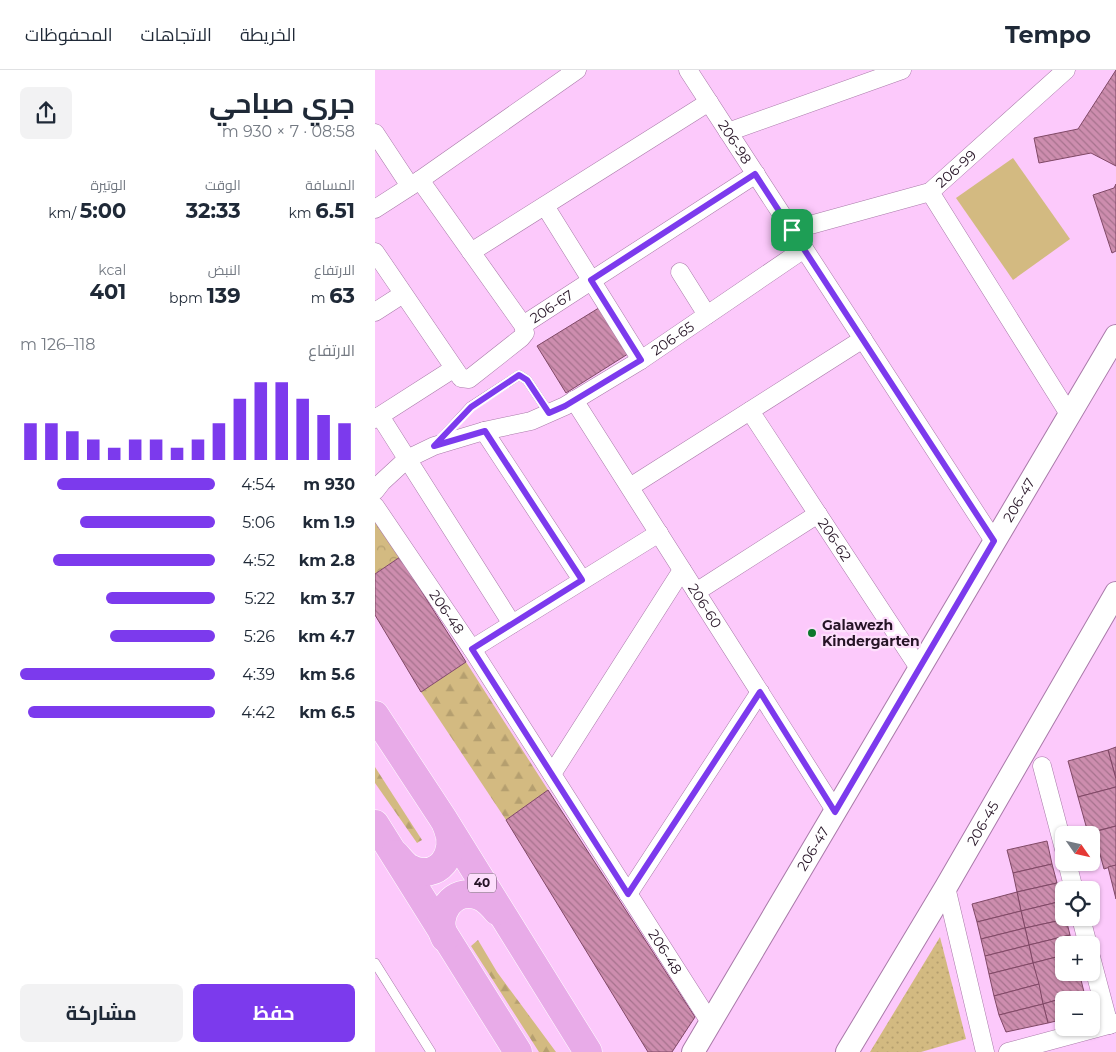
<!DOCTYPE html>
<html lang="ar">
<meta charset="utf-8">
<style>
body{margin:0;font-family:Montserrat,Cairo,sans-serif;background:#f2f2f3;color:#1f2937;direction:rtl;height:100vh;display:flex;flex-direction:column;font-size:19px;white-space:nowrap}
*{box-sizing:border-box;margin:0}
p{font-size:16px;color:#747a83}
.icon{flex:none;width:28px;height:28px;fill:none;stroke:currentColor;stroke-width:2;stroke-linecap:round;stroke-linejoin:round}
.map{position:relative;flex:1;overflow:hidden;direction:ltr}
.panel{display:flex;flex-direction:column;background:#fff;width:375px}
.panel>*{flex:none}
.needle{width:32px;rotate:124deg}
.controls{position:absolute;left:680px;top:756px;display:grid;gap:10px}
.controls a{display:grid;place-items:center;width:45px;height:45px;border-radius:8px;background:#fff;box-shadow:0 1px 4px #0004;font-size:25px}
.pin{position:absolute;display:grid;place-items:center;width:42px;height:42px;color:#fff;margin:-21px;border-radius:10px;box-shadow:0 2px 8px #0006}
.round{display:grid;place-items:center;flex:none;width:52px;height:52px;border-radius:8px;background:#f2f2f3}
.headline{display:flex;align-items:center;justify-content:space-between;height:85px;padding:0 20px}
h1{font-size:28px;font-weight:700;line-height:38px}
.metrics{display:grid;grid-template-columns:repeat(3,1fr);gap:8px;height:85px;padding:5px 20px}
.metrics div{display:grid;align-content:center}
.metrics b{font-size:21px;font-weight:700}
.metrics small{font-size:14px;font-weight:400}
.metrics p{font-size:14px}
.chart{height:140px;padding:10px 20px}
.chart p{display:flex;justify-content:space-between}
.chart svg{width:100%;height:90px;margin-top:5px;stroke:#7c3aed;stroke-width:6}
.primary-button{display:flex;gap:10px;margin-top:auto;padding:10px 20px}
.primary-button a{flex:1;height:58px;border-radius:8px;background:#7c3aed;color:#fff;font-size:20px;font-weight:700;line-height:58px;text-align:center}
.primary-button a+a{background:#f2f2f3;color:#1f2937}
ul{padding:0 20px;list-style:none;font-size:16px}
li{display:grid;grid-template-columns:80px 60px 1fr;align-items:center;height:38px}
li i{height:12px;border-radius:6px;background:#7c3aed}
header{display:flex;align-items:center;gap:30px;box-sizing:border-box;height:70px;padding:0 25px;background:#fff;border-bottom:1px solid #e0e1e3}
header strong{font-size:24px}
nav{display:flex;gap:28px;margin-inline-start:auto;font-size:18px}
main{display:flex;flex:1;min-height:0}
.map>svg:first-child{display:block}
.grass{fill:#d3ba81}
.forest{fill:url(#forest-firs)}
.park{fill:url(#park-crowns)}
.garden{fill:url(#garden-dots)}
.building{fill:url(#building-back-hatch);stroke:#804866}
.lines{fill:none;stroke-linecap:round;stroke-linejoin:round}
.service-casing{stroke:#a97aa9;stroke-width:10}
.minor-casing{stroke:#a97aa9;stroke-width:19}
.tertiary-casing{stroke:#a97aa9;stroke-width:24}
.trunk-casing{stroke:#fff;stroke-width:29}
.service{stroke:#fff;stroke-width:9}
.minor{stroke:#fff;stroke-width:18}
.tertiary{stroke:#fff;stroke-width:22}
.trunk{stroke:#e8abe8;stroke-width:28}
.route-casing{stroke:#fff;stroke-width:10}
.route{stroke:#7c3aed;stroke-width:6}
.poi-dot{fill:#0b772b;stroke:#fddefc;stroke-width:2}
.labels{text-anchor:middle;stroke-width:4.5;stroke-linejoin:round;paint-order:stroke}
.shield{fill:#fddefc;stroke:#665166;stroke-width:1}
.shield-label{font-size:12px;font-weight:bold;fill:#261426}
.street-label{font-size:14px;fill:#261426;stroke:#fddefc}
.poi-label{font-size:14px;font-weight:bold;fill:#261426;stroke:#fddefc;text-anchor:start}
</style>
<header>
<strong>Tempo</strong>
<nav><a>الخريطة</a><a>الاتجاهات</a><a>المحفوظات</a></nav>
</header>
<main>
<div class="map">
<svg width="741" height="982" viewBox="0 0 741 982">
<defs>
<pattern id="forest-firs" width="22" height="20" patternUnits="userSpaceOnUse" patternTransform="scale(1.25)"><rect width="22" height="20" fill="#d3ba81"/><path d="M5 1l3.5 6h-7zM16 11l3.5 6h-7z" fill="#b59f6f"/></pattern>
<pattern id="park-crowns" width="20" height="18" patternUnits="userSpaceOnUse" patternTransform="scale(1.25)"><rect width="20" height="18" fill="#d3ba81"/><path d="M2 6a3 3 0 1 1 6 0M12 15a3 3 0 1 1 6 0" fill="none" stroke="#b59f6f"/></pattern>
<pattern id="garden-dots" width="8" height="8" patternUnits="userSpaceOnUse" patternTransform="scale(1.25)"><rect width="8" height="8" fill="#d3ba81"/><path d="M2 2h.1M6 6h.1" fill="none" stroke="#b59f6f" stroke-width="1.8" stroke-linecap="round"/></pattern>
<pattern id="building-back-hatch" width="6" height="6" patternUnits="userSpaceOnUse" patternTransform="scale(1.25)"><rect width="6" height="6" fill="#cd8dae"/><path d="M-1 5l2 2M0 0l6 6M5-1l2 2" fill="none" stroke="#a6728d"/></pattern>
</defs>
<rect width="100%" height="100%" fill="#fcc9fb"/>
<path class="grass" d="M638,88L695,169L638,210L581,128Z"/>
<g class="forest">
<path d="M91,592L173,720L131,750L46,622Z"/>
<path d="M0,697L47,770L42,773L0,713Z"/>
<path d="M103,870L122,902L181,982H164L96,876Z"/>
</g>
<path class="park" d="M0,451L25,487L0,504Z"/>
<path class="garden" d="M565,867L591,969L546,982H495Z"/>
<g class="building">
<path d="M741,0V96L716,83L664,93L659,68L703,59Z"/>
<path d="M741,114V181L737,183L718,125L739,118Z"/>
<path d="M227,236L256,282L191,323L162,276Z"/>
<path d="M25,487L91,592L46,622L0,545V504Z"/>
<path d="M741,677V709L733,680Z"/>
<path d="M733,680L741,709V717L703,727L693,691Z"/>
<path d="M741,717V756L713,763L703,727Z"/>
<path d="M173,720L320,947L297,982H273L131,750Z"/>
<path d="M741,756V795L729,799L719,762Z"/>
<path d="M672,771L677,794L638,803L632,780Z"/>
<path d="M677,794L682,813L642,822L638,803Z"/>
<path d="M741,795V829L733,797Z"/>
<path d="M682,813L687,831L646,841L642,822Z"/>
<path d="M642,822L646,841L602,852L597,834Z"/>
<path d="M687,831L689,848L691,849L650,858L646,841Z"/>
<path d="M646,841L650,858L606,869L602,852Z"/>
<path d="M691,849L695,865L654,875L650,858Z"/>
<path d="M650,858L654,875L610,886L606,869Z"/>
<path d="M695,865L697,875H689V885L658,893L654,875Z"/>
<path d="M654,875L658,893L614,904L610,886Z"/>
<path d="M689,885V902H704L709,922L668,934L658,893Z"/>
<path d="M658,893L664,914L619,926L614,904Z"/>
<path d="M664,914L668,934L624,945L619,926Z"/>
<path d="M709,922L711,930H689V949L673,953L668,934Z"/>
<path d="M668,934L673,953L631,962L624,945Z"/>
</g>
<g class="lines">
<g class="service-casing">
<g id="service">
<path d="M63,372L95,337L144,305L152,310L174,343"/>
<path d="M0,893L56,982"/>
</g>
</g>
<g class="minor-casing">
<g id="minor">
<path id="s1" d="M313,0L619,471"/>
<path d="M353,62L527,0"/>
<path d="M0,63L35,116"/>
<path d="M555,122L694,344"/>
<path d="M170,136L266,290"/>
<path d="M0,139L45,110L202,0"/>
<path id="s2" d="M417,160L555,122L691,0"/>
<path d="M0,182L86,308L94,309L146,268L150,263L148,255L45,110"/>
<path d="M96,182L334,32"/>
<path d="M305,202L332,245"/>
<path d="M0,242L28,224"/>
<path id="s3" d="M148,255L381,104"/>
<path id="s4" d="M199,330L461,742"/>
<path id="s5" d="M375,341L544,598"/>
<path d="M5,346L137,554"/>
<path d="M0,349L78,299"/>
<path d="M109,361L207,510"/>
<path d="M255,417L488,269"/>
<path id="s6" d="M0,421L7,412L32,389L59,376L109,361L156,351L190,336L266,290L429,179"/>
<path id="s7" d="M0,436L97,579L335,952"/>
<path d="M321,522L443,444"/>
<path d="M97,579L284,463"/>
<path d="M667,696L689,779"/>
<path d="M177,704L307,500"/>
<path d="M692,792L699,820"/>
<path d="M571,817L610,982"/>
<path d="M253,824L385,622"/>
<path d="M706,848L713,875"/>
<path d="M716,887L734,955"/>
<path d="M633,982L741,953"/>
</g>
</g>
<g class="tertiary-casing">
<g id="tertiary">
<path id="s8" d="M318,982L741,266"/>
<path id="s9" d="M472,982L571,817L741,523"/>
</g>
</g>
<g class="trunk-casing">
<g id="trunk">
<path d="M0,645L67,747L213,982"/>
<path d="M0,754L143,982"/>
<path d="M20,784C25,789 28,794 34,798C63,813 84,783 72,757"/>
<path d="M70,868C58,845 78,816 104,826C112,829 117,835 122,841"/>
</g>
</g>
<use href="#service" class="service"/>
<use href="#minor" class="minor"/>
<use href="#tertiary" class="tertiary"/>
<use href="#trunk" class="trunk"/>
</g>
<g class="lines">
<g class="route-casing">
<path id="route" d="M380,104L619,471L460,742L385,622L253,824L97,579L207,510L110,361L59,376L96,337L144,305L152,310L174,343L190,336L266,290L216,210Z"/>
</g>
<use href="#route" class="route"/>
</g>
<circle class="poi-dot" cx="437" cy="563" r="5"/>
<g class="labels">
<rect class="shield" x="93" y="803.5" width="28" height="19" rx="4"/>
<g class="shield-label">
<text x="107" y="817">40</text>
</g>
<g class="street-label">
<text dy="5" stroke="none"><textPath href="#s1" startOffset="86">206-98</textPath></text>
<text dy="5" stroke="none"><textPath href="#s2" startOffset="178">206-99</textPath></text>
<text dy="5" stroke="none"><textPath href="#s3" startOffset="34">206-67</textPath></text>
<text dy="5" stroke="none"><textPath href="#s6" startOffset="340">206-65</textPath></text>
<text dy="5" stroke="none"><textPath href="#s8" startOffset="641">206-47</textPath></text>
<text dy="5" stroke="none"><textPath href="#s5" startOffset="154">206-62</textPath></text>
<text dy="5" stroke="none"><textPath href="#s4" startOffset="244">206-60</textPath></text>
<text dy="5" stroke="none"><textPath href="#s7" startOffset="128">206-48</textPath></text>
<text dy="5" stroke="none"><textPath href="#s9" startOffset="266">206-45</textPath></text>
<text dy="5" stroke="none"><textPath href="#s8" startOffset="236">206-47</textPath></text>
<text dy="5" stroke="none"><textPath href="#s7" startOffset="532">206-48</textPath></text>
</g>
<g class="poi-label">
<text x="447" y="560">Galawezh<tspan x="447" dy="16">Kindergarten</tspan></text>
</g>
</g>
</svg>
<div class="controls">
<a><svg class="needle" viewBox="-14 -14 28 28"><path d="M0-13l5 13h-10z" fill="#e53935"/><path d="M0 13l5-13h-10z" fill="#747a83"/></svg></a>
<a><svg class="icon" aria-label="locate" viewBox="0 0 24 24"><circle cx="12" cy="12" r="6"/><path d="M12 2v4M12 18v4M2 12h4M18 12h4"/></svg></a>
<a>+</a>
<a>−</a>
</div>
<div class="pin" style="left:417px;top:160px;background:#1e9e55"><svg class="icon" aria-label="arrive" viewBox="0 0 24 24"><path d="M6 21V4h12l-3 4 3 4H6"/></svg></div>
</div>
<section class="panel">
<div class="headline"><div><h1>جري صباحي</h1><p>08:58 · 7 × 930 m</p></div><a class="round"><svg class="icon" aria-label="share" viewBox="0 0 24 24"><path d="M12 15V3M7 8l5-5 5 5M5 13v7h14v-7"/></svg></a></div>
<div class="metrics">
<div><p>المسافة</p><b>6.51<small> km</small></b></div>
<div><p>الوقت</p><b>32:33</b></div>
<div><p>الوتيرة</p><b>5:00<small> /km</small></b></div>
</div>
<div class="metrics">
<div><p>الارتفاع</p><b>63<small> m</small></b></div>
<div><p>النبض</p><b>139<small> bpm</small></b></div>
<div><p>kcal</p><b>401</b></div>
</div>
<div class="chart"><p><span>الارتفاع</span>118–126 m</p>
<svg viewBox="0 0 160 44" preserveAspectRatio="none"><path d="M5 44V26M15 44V26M25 44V30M35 44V34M45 44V38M55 44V34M65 44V34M75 44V38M85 44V34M95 44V26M105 44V14M115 44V6M125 44V6M135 44V14M145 44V22M155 44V26"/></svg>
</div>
<ul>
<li><b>930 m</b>4:54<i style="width:81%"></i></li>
<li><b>1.9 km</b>5:06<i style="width:69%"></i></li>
<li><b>2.8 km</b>4:52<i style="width:83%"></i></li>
<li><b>3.7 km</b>5:22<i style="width:56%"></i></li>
<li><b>4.7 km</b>5:26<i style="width:54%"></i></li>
<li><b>5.6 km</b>4:39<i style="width:100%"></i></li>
<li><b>6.5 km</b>4:42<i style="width:96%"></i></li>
</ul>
<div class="primary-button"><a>حفظ</a><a>مشاركة</a></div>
</section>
</main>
